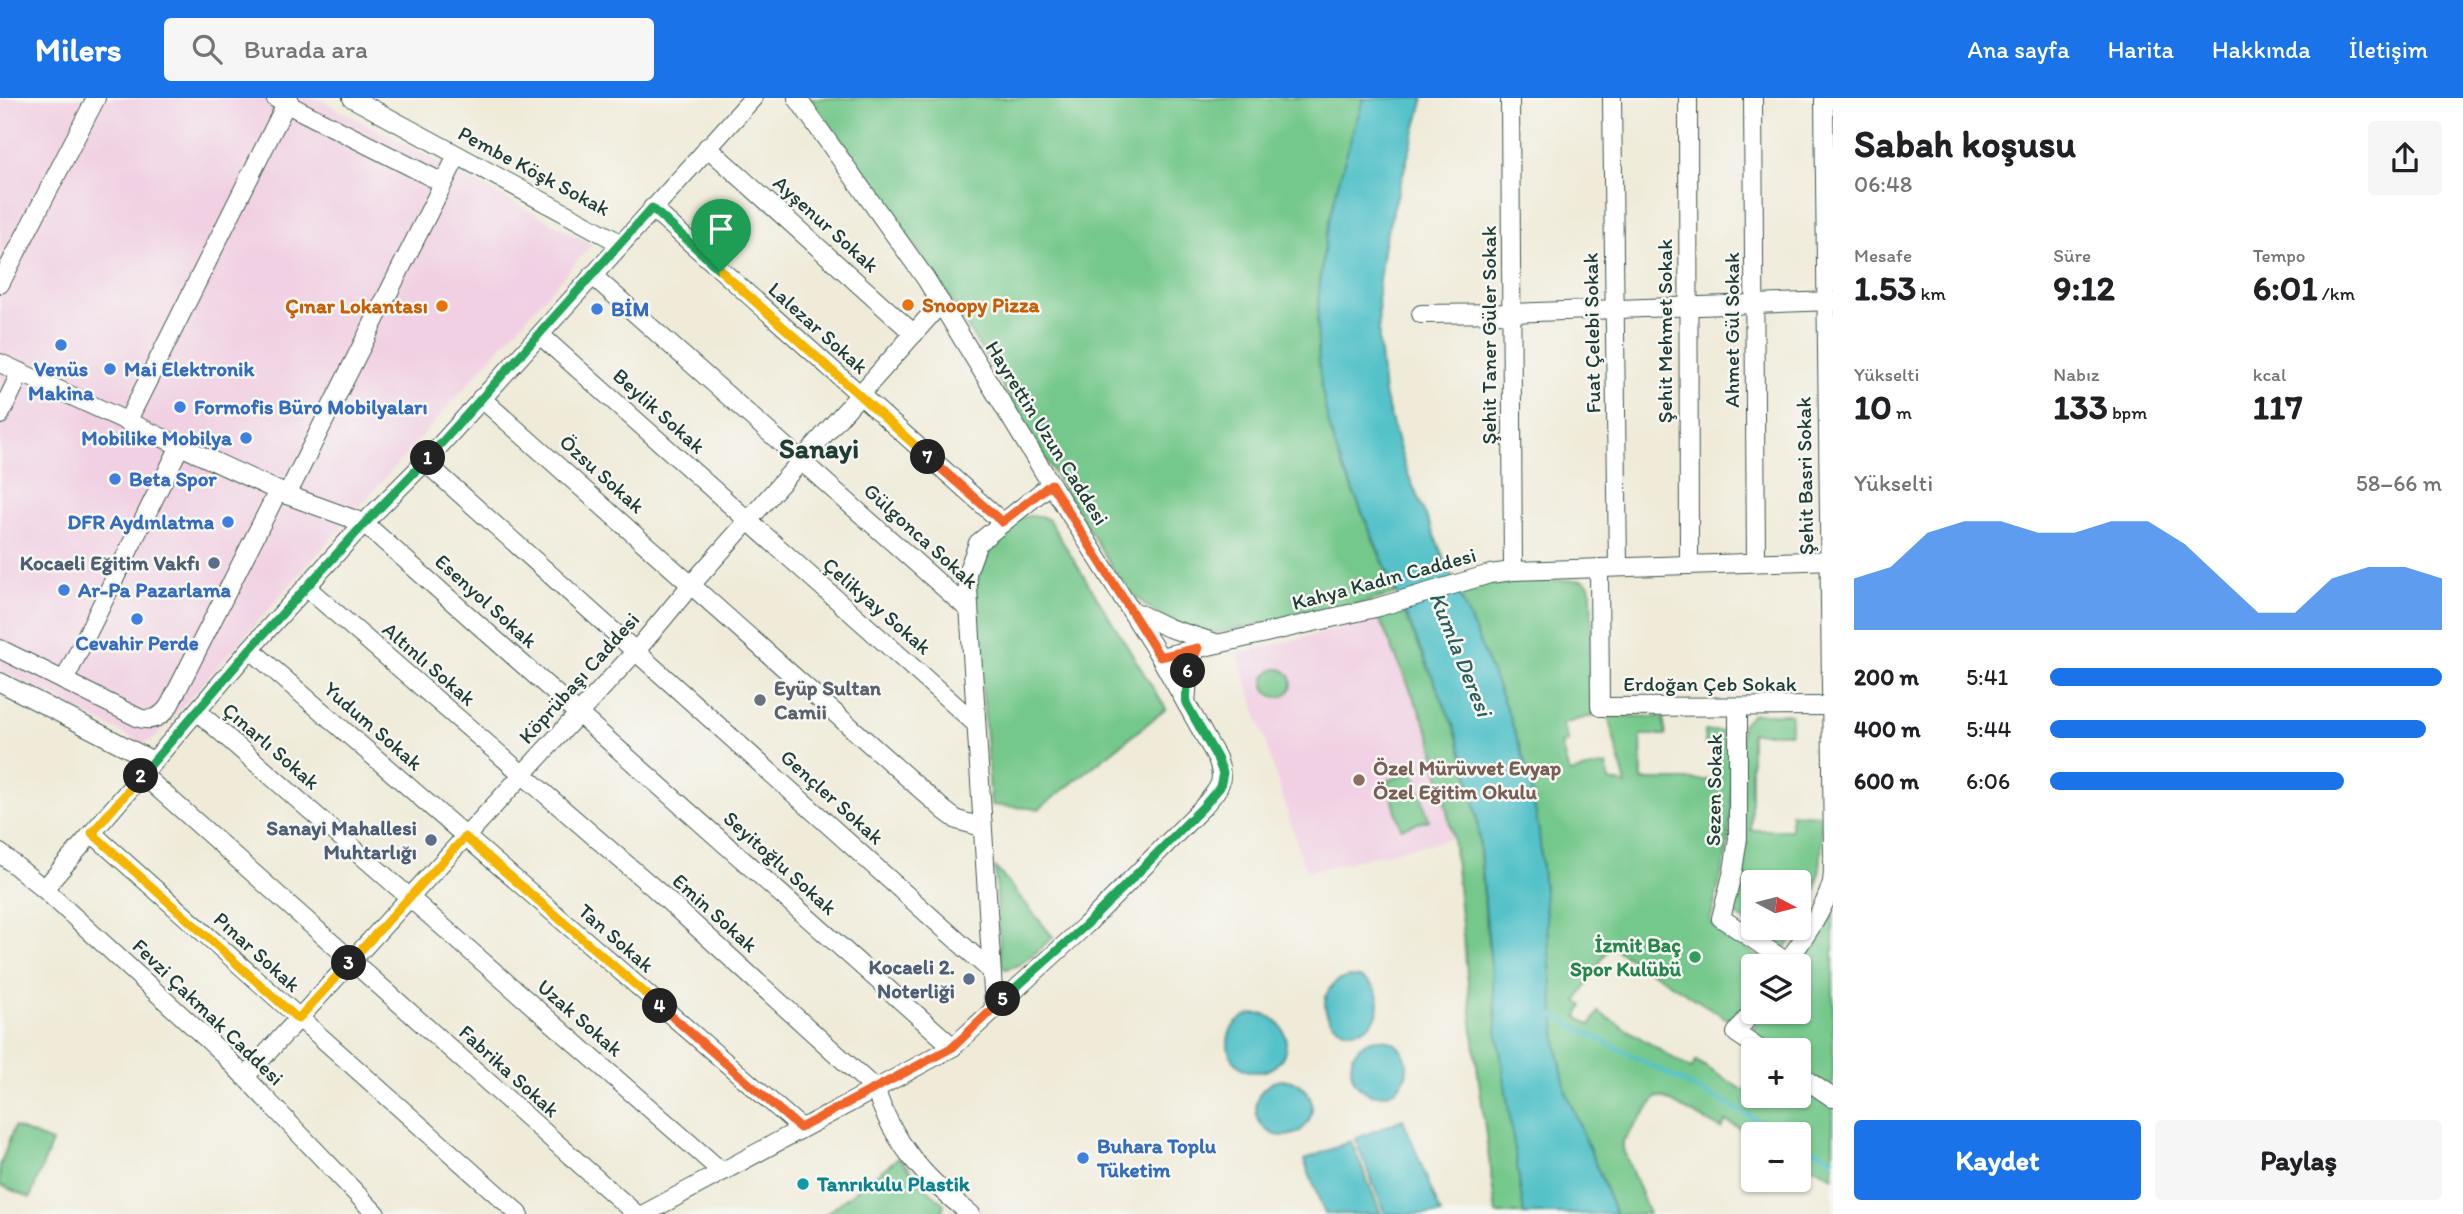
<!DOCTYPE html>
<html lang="tr">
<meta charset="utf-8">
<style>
body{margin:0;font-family:Itim,sans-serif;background:#f6f6f6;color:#202124;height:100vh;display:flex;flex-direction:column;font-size:26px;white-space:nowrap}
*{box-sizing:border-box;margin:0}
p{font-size:23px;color:#757577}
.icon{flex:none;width:38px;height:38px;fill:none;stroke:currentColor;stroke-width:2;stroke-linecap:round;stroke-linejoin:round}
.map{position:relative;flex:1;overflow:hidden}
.panel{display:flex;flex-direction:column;background:#fff;width:630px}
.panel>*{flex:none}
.needle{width:46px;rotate:97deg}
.controls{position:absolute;left:1741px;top:772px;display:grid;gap:14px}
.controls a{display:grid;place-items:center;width:70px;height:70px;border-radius:7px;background:#fff;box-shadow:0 2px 5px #0004;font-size:35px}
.pin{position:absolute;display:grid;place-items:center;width:60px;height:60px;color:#fff;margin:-72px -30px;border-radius:50% 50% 50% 0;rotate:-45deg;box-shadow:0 0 7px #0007}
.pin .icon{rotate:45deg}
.km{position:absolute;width:35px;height:35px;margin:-18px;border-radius:50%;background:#222;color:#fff;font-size:19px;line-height:35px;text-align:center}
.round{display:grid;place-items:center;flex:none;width:74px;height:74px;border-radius:7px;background:#f6f6f6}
.headline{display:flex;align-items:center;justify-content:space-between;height:119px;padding:0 21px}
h1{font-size:38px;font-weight:800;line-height:52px}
.stats{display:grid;grid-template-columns:repeat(3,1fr);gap:10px;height:119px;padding:7px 21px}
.stats div{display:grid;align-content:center}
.stats b{font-size:35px;font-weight:800}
.stats small{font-size:19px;font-weight:400}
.stats p{font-size:19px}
.chart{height:196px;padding:14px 21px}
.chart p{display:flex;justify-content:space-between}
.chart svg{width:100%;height:126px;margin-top:7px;fill:#1a73e8;opacity:.7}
.button{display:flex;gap:14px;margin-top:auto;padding:14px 21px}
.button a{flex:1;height:80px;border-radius:7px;background:#1a73e8;color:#fff;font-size:28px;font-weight:800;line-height:80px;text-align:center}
.button a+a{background:#f6f6f6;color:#202124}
ul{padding:0 21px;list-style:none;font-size:23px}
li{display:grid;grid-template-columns:112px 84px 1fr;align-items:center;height:52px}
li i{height:18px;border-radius:9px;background:#1a73e8}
header{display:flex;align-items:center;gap:42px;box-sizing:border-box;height:98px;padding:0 35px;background:#1a73e8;color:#fff}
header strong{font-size:33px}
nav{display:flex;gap:38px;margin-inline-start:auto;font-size:24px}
.search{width:490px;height:63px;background:#f6f6f6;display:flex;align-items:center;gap:18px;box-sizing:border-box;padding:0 24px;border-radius:7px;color:#757577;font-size:26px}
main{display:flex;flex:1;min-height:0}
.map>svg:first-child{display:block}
.built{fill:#f1d0e3}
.green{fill:#75c88b;stroke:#4a8260;stroke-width:2}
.water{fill:#54c2c9;stroke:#3a807e;stroke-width:2}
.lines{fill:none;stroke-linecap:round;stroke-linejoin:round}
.stream{stroke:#54c2c9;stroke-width:4.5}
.minor-casing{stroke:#3e574d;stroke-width:20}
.minor{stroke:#fff;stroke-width:18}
.split-1-casing{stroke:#fff;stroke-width:14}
.split-2-casing{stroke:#fff;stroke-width:14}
.split-3-casing{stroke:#fff;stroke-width:14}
.split-4-casing{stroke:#fff;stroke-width:14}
.split-5-casing{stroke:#fff;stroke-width:14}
.split-6-casing{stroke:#fff;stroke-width:14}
.split-7-casing{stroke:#fff;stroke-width:14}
.split-8-casing{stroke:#fff;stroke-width:14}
.split-1{stroke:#22a559;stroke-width:9}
.split-2{stroke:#22a559;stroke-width:9}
.split-3{stroke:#f5b400;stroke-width:9}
.split-4{stroke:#f5b400;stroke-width:9}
.split-5{stroke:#f0652b;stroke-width:9}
.split-6{stroke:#22a559;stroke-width:9}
.split-7{stroke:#f0652b;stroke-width:9}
.split-8{stroke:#f5b400;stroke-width:9}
.food-dot{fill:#e8710a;stroke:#f6f6f2;stroke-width:2.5}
.shop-dot{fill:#3f7fe0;stroke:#f6f6f2;stroke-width:2.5}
.service-dot{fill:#5c6f8a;stroke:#f6f6f2;stroke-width:2.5}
.worship-dot{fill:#6b7280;stroke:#f6f6f2;stroke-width:2.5}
.education-dot{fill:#8d6e63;stroke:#f6f6f2;stroke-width:2.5}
.leisure-dot{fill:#2e9e5b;stroke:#f6f6f2;stroke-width:2.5}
.culture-dot{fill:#0f9aa8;stroke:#f6f6f2;stroke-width:2.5}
.labels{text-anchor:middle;stroke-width:5;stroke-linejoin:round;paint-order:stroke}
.street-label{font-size:21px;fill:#1f3d34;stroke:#f6f6f2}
.food-label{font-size:21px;font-weight:bold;fill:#c56008;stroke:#f6f6f2;text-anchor:start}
.shop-label{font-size:21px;font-weight:bold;fill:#366cbe;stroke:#f6f6f2;text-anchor:start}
.service-label{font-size:21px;font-weight:bold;fill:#4e5e75;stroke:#f6f6f2;text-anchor:end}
.worship-label{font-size:21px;font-weight:bold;fill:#5b616d;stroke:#f6f6f2;text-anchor:start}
.education-label{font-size:21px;font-weight:bold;fill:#785e54;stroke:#f6f6f2;text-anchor:start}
.leisure-label{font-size:21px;font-weight:bold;fill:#27864d;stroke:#f6f6f2;text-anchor:end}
.culture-label{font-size:21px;font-weight:bold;fill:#0d838f;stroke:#f6f6f2;text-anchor:start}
.water-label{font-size:23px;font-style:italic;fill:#2c5e59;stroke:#f6f6f2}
.district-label{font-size:28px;font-weight:bold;fill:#1f3d34;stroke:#f6f6f2}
</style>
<header>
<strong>Milers</strong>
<div class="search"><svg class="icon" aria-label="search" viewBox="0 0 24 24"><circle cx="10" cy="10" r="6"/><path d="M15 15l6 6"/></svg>Burada ara</div>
<nav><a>Ana sayfa</a><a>Harita</a><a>Hakkında</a><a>İletişim</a></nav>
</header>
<main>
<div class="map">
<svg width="1833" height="1116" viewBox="0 0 1833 1116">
<rect width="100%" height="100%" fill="#f6f6f2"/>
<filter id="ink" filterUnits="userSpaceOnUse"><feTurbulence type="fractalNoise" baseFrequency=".0143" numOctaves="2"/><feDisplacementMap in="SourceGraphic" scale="14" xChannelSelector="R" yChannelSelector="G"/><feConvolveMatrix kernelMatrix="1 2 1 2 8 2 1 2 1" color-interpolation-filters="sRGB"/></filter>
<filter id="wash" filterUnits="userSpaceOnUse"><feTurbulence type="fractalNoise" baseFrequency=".00686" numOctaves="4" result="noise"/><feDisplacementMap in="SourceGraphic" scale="28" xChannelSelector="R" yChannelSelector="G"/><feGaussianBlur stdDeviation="1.57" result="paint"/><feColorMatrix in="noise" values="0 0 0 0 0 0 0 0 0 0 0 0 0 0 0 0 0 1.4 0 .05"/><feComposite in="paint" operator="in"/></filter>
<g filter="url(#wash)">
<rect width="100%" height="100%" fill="#f0ebd9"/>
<g class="built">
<path d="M0,0H317L592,146L154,641L141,645L0,571Z"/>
<path d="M1379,520L1431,639L1453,740L1306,774L1238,556Z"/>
</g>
<g class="green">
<path d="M807,0H1364L1352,37L1317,223L1326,313L1339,360L1396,496L1343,510L1216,535C1186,531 1158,520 1136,499C1115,478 1101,450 1085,425C1040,355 1001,282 957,212C912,138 857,70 807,0Z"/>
<path d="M1028,418H1041L1049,422L1166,611L1039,711L991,707L975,493L981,461L1014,423Z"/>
<path d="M1583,482L1589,487L1591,494L1595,617L1562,626L1568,644L1561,646L1569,675L1606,667L1609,683L1626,687L1608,618L1663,619L1666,637H1641L1642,682H1714V648H1705V633H1732L1731,714L1728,748L1710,824L1771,868H1754C1753,890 1753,913 1729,922L1610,848L1577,903L1583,907L1577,919L1591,927L1598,914L1691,971L1696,963L1744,993L1753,979L1754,998H1799V985L1833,1008V1079L1799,1061V1036L1753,1037L1726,1023L1721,1031L1664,1000L1657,999L1623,1043V1051L1649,1116H1616L1566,994L1557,949L1539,735L1529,677L1510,620L1458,494L1491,484Z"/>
<path d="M1403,512L1454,629L1468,674L1477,719L1487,836L1524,1116H1496L1474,944L1453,740L1431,639L1379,520Z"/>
<circle cx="1278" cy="585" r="14"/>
<path d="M1753,616H1791V635H1751V732H1791V715L1820,717C1824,760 1821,791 1799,829V784H1754V829L1728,812L1742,626Z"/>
<path d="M1414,674L1429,722L1401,730L1387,683Z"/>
<path d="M995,769L1053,839C1039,851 1023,869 1005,871L1001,866Z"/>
<path d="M1833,806V991L1799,969V952H1772L1750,939L1752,931L1764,914H1799V868H1796Z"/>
<path d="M1754,830H1799L1785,851Z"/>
<path d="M14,1029L52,1044L30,1100L0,1087V1068Z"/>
<path d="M899,1059L925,1089L944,1106L941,1116H826Z"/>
</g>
<g class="water">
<path d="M1364,0H1424L1384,145L1378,190L1379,245L1384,296L1405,369L1478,540L1510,620L1529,677L1539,735L1557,949L1566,994L1616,1116H1524L1497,932L1477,719L1468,674L1454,629L1339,360C1334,345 1329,329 1326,314C1303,207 1330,101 1364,0Z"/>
<circle cx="1352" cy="906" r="27"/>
<circle cx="1257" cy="945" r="29"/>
<circle cx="1379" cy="969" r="28"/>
<circle cx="1284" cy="1010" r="28"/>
<path d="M1403,1021L1441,1116H1385L1355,1041Z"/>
<path d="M1351,1043L1381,1116H1325L1304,1062Z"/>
</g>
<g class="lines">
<g class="stream">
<path d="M1549,915L1785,1036"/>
<path d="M1799,1043L1833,1061"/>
</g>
</g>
</g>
<g filter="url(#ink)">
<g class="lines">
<g class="minor-casing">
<g id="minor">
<path d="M275,0L443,85"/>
<path d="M352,0L620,145"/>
<path d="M1510,0L1513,473"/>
<path d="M1612,0L1618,469"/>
<path d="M1688,0L1689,467"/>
<path d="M1753,0L1756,464"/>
<path d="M1824,0L1833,756"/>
<path d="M707,49L914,236"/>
<path d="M652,110L1002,424"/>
<path d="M592,177L968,511"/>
<path d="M0,186L96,0"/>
<path d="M1421,216L1511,215L1833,203"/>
<path d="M540,237L976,626"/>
<path d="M0,265L287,397L364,425L953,949"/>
<path d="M481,300L945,713L957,722L982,729"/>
<path d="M0,317L21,274"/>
<path d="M127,324L289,0"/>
<path d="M425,364L990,872"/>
<path d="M287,397L457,58"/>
<path d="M1599,470L1600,609L1833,608"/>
<path d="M306,489L655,791L875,991C893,1044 926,1083 971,1116"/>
<path d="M1131,512L1169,530L1216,545"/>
<path d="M0,551L139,620C152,624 161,619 169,608L278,393"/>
<path d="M250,551L800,1029"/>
<path d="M1160,559L1375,510L1490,476L1513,473L1833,462"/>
<path d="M64,583L180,348"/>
<path d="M0,584L153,663"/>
<path d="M1186,605L1189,568L1197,550"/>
<path d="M1738,610V740L1733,773L1721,820L1787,864"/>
<path d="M197,613L721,1073"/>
<path d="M142,676L636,1116"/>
<path d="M92,735L519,1116"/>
<path d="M0,755L44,791L221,954L376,1116"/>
<path d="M44,791L250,551L364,425L425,364L753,0"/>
<path d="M1784,868C1802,843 1824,814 1832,784C1833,777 1833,769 1833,761"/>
<path d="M994,909L967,475L978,445L1051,386"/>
<path d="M1754,911L1736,935L1761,952"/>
<path d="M1799,977L1833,1000"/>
<path d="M245,979L636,553L691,487L941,205"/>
<path d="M644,1116L953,949L1086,827L1203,709C1219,690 1226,685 1217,660L1160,559L1051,386L926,181L797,0"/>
</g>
</g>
<use href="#minor" class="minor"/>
</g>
</g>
<g class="lines" filter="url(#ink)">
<g class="split-1-casing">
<path id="split-1" d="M428,360L652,110L721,173"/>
</g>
<g class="split-2-casing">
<path id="split-2" d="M141,678L250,551L365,425L428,360"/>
</g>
<g class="split-3-casing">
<path id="split-3" d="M141,678L92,735L298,921L349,865"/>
</g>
<g class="split-4-casing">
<path id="split-4" d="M349,865L465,739L660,908"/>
</g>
<g class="split-5-casing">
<path id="split-5" d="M660,908L800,1030L953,949L1003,901"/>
</g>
<g class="split-6-casing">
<path id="split-6" d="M1003,901L1086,827L1203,709L1220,689L1223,675L1217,660L1186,605L1188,573"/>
</g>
<g class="split-7-casing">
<path id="split-7" d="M928,359L1002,424L1051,386L1160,559L1198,550L1188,573"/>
</g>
<g class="split-8-casing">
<path id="split-8" d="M721,173L928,359"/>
</g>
<use href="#split-1" class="split-1"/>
<use href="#split-2" class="split-2"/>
<use href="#split-3" class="split-3"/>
<use href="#split-4" class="split-4"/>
<use href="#split-5" class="split-5"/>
<use href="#split-6" class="split-6"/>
<use href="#split-7" class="split-7"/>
<use href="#split-8" class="split-8"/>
</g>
<g class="food-dot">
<circle cx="908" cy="207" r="7"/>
<circle cx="442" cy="208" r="7"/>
</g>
<g class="shop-dot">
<circle cx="597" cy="211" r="7"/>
<circle cx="61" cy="247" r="7"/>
<circle cx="110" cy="271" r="7"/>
<circle cx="180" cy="309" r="7"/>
<circle cx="246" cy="340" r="7"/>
<circle cx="115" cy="381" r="7"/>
<circle cx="228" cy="424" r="7"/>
<circle cx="64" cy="492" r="7"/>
<circle cx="137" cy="521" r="7"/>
<circle cx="1083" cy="1060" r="7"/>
</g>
<g class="service-dot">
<circle cx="214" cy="465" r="7"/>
<circle cx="431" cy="742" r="7"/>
<circle cx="969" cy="881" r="7"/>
</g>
<circle class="worship-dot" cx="760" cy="602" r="7"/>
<circle class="education-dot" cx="1359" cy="682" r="7"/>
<circle class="leisure-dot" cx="1695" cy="859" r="7"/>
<circle class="culture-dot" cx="803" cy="1086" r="7"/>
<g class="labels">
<g class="street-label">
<text transform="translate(534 73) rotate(28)" y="7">Pembe Köşk Sokak</text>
<text transform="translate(826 126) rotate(42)" y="7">Ayşenur Sokak</text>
<text transform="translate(818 230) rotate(42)" y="7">Lalezar Sokak</text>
<text transform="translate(1732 232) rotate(-90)" y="7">Ahmet Gül Sokak</text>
<text transform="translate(1665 233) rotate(-90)" y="7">Şehit Mehmet Sokak</text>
<text transform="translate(1592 235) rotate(-91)" y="7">Fuat Çelebi Sokak</text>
<text transform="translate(1489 237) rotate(-90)" y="7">Şehit Taner Güler Sokak</text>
<text transform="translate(659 313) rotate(42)" y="7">Beylik Sokak</text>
<text transform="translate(1047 335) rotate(58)" y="7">Hayrettin Uzun Caddesi</text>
<text transform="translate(602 376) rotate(42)" y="7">Özsu Sokak</text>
<text transform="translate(1805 378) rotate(-91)" y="7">Şehit Basri Sokak</text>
<text transform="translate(921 438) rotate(42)" y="7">Gülgonca Sokak</text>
<text transform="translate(1384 481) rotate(-15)" y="7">Kahya Kadın Caddesi</text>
<text transform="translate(486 503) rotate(42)" y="7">Esenyol Sokak</text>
<text transform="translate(877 508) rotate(41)" y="7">Çelikyay Sokak</text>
<text transform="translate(429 566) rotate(41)" y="7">Altınlı Sokak</text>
<text transform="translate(579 580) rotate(-48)" y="7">Köprübaşı Caddesi</text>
<text x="1710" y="593">Erdoğan Çeb Sokak</text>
<text transform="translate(373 628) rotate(41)" y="7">Yudum Sokak</text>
<text transform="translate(271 648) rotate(41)" y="7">Çınarlı Sokak</text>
<text transform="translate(1714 692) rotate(-89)" y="7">Sezen Sokak</text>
<text transform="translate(832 699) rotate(42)" y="7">Gençler Sokak</text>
<text transform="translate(780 765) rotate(42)" y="7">Seyitoğlu Sokak</text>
<text transform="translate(715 815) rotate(42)" y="7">Emin Sokak</text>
<text transform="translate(616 840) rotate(41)" y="7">Tan Sokak</text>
<text transform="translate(257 854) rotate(42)" y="7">Pınar Sokak</text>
<text transform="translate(208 914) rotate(44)" y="7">Fevzi Çakmak Caddesi</text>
<text transform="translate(580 920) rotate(41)" y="7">Uzak Sokak</text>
<text transform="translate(509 973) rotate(42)" y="7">Fabrika Sokak</text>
</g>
<g class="food-label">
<text x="922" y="214">Snoopy Pizza</text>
<text x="428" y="215" text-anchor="end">Çınar Lokantası</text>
</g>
<g class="shop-label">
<text x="611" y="218">BİM</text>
<text x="61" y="278" text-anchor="middle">Venüs<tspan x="61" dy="24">Makina</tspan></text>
<text x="124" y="278">Mai Elektronik</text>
<text x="194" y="316">Formofis Büro Mobilyaları</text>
<text x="232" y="347" text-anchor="end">Mobilike Mobilya</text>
<text x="129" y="388">Beta Spor</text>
<text x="214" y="431" text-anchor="end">DFR Aydınlatma</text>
<text x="78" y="499">Ar-Pa Pazarlama</text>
<text x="137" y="552" text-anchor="middle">Cevahir Perde</text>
<text x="1097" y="1055">Buhara Toplu<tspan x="1097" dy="24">Tüketim</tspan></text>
</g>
<g class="service-label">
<text x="200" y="472">Kocaeli Eğitim Vakfı</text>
<text x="417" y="737">Sanayi Mahallesi<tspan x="417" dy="24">Muhtarlığı</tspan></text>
<text x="955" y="876">Kocaeli 2.<tspan x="955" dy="24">Noterliği</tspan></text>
</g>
<g class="worship-label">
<text x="774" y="597">Eyüp Sultan<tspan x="774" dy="24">Camii</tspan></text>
</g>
<g class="education-label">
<text x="1373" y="677">Özel Mürüvvet Evyap<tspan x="1373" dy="24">Özel Eğitim Okulu</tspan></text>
</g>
<g class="leisure-label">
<text x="1681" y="854">İzmit Baç<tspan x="1681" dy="24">Spor Kulübü</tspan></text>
</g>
<g class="culture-label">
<text x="817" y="1093">Tanrıkulu Plastik</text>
</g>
<g class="water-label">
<text transform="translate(1461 556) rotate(68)" y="8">Kumla Deresi</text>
</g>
<g class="district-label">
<text x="819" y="360">Sanayi</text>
</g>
</g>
</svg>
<div class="controls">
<a><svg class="needle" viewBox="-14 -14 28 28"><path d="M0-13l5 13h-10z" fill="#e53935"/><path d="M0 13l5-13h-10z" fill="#757577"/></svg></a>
<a><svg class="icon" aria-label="layers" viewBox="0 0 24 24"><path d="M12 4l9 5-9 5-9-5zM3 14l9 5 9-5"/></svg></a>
<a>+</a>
<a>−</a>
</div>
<div class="pin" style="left:721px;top:173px;background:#1e9e55"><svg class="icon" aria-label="arrive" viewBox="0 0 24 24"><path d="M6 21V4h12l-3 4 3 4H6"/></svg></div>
<b class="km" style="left:428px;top:360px">1</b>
<b class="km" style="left:141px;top:678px">2</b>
<b class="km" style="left:349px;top:865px">3</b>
<b class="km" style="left:660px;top:908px">4</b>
<b class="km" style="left:1003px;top:901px">5</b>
<b class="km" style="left:1188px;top:573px">6</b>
<b class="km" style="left:928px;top:359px">7</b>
</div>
<section class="panel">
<div class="headline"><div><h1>Sabah koşusu</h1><p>06:48</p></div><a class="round"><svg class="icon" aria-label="share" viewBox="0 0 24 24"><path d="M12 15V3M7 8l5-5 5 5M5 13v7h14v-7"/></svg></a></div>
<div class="stats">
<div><p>Mesafe</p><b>1.53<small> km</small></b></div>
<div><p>Süre</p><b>9:12</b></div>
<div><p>Tempo</p><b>6:01<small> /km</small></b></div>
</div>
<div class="stats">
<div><p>Yükselti</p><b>10<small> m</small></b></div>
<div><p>Nabız</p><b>133<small> bpm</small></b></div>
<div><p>kcal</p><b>117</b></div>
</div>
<div class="chart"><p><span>Yükselti</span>58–66 m</p>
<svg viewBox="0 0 160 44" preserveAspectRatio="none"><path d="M0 44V26L10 22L20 10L30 6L40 6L50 10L60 10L70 6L80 6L90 14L100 26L110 38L120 38L130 26L140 22L150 22L160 26V44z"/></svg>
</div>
<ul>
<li><b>200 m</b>5:41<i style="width:100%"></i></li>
<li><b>400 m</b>5:44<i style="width:96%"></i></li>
<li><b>600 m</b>6:06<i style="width:75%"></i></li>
</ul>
<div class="button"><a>Kaydet</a><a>Paylaş</a></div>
</section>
</main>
